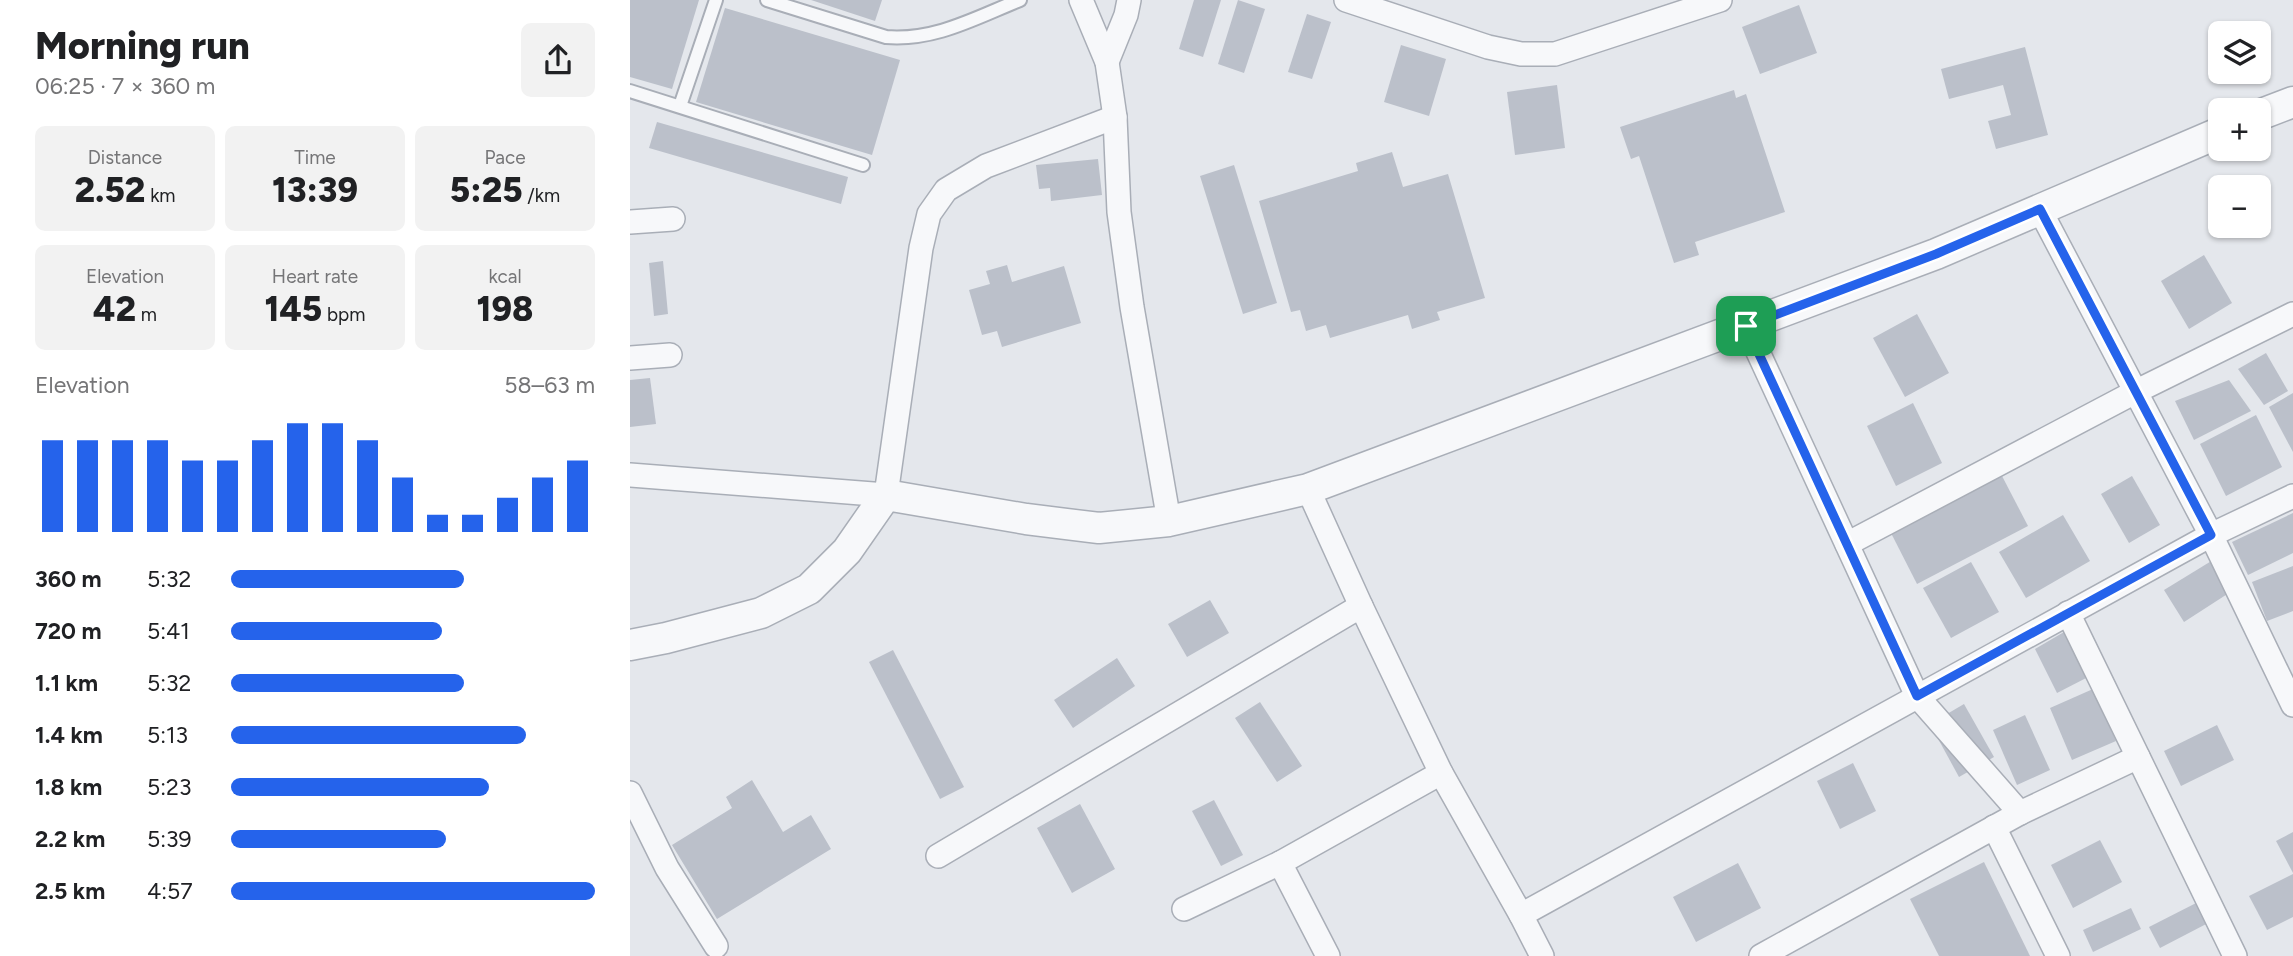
<!DOCTYPE html>
<meta charset="utf-8">
<style>
body{margin:0;font-family:Figtree,sans-serif;background:#f2f2f2;color:#202124;height:100vh;display:flex;flex-direction:column;font-size:26px;white-space:nowrap}
*{box-sizing:border-box;margin:0}
p{font-size:23px;color:#757577}
.icon{flex:none;width:38px;height:38px;fill:none;stroke:currentColor;stroke-width:2;stroke-linecap:round;stroke-linejoin:round}
.map{position:relative;flex:1;overflow:hidden}
.details{display:flex;flex-direction:column;background:#fff;width:630px}
.details>*{flex:none}
.fabs{position:absolute;left:1578px;top:21px;display:grid;gap:14px}
.fabs a{display:grid;place-items:center;width:63px;height:63px;border-radius:10px;background:#fff;box-shadow:0 2px 5px #0004;font-size:35px}
.pin{position:absolute;display:grid;place-items:center;width:60px;height:60px;color:#fff;margin:-30px;border-radius:14px;box-shadow:0 4px 10px #0006}
.round{display:grid;place-items:center;flex:none;width:74px;height:74px;border-radius:10px;background:#f2f2f2}
.headline{display:flex;align-items:center;justify-content:space-between;height:119px;padding:0 35px}
h1{font-size:38px;font-weight:800;line-height:52px}
.figures{display:grid;grid-template-columns:repeat(3,1fr);gap:10px;height:119px;padding:7px 35px}
.figures div{display:grid;align-content:center;border-radius:10px;background:#f2f2f2;text-align:center}
.figures b{font-size:35px;font-weight:800}
.figures small{font-size:19px;font-weight:400}
.figures p{font-size:19px}
.chart{height:196px;padding:14px 35px}
.chart p{display:flex;justify-content:space-between}
.chart svg{width:100%;height:126px;margin-top:7px;stroke:#2563eb;stroke-width:6}
ul{padding:0 35px;list-style:none;font-size:23px}
li{display:grid;grid-template-columns:112px 84px 1fr;align-items:center;height:52px}
li i{height:18px;border-radius:9px;background:#2563eb}
main{display:flex;flex:1;min-height:0}
.map>svg:first-child{display:block}
.building{fill:#bbc0ca}
.lines{fill:none;stroke-linecap:round;stroke-linejoin:round}
.service-casing{stroke:#a9aeb7;stroke-width:16}
.minor-casing{stroke:#a9aeb7;stroke-width:26}
.tertiary-casing{stroke:#a9aeb7;stroke-width:33}
.service{stroke:#f7f8fa;stroke-width:12}
.minor{stroke:#f7f8fa;stroke-width:23}
.tertiary{stroke:#f7f8fa;stroke-width:30}
.route-casing{stroke:#fff;stroke-width:14}
.route{stroke:#2563eb;stroke-width:9}
</style>
<main>
<section class="details">
<div class="headline"><div><h1>Morning run</h1><p>06:25 · 7 × 360 m</p></div><a class="round"><svg class="icon" aria-label="share" viewBox="0 0 24 24"><path d="M12 15V3M7 8l5-5 5 5M5 13v7h14v-7"/></svg></a></div>
<div class="figures">
<div><p>Distance</p><b>2.52<small> km</small></b></div>
<div><p>Time</p><b>13:39</b></div>
<div><p>Pace</p><b>5:25<small> /km</small></b></div>
</div>
<div class="figures">
<div><p>Elevation</p><b>42<small> m</small></b></div>
<div><p>Heart rate</p><b>145<small> bpm</small></b></div>
<div><p>kcal</p><b>198</b></div>
</div>
<div class="chart"><p><span>Elevation</span>58–63 m</p>
<svg viewBox="0 0 160 44" preserveAspectRatio="none"><path d="M5 44V12M15 44V12M25 44V12M35 44V12M45 44V19M55 44V19M65 44V12M75 44V6M85 44V6M95 44V12M105 44V25M115 44V38M125 44V38M135 44V32M145 44V25M155 44V19"/></svg>
</div>
<ul>
<li><b>360 m</b>5:32<i style="width:64%"></i></li>
<li><b>720 m</b>5:41<i style="width:58%"></i></li>
<li><b>1.1 km</b>5:32<i style="width:64%"></i></li>
<li><b>1.4 km</b>5:13<i style="width:81%"></i></li>
<li><b>1.8 km</b>5:23<i style="width:71%"></i></li>
<li><b>2.2 km</b>5:39<i style="width:59%"></i></li>
<li><b>2.5 km</b>4:57<i style="width:100%"></i></li>
</ul>
</section>
<div class="map">
<svg width="1663" height="956" viewBox="0 0 1663 956">
<rect width="100%" height="100%" fill="#e4e7ec"/>
<g class="building">
<path d="M0,0H69L42,89L0,77Z"/>
<path d="M181,0H252L245,21Z"/>
<path d="M564,0H591L573,57L549,49Z"/>
<path d="M608,0L635,9L614,73L588,64Z"/>
<path d="M1169,5L1187,53L1130,74L1112,27Z"/>
<path d="M95,8L270,60L242,155L66,102Z"/>
<path d="M677,14L701,22L682,79L658,72Z"/>
<path d="M771,45L816,59L799,116L754,102Z"/>
<path d="M1395,47L1418,135L1366,149L1358,121L1381,115L1373,85L1319,99L1311,69Z"/>
<path d="M927,85L935,148L885,155L877,92Z"/>
<path d="M1104,90L1106,98L1116,94L1155,212L1065,242L1069,255L1044,263L1009,156L1001,159L990,127Z"/>
<path d="M27,122L218,177L211,204L19,148Z"/>
<path d="M762,152L773,187L818,174L855,298L807,312L810,320L782,329L778,315L700,338L696,325L676,331L670,310L661,312L629,201L728,171L726,163Z"/>
<path d="M468,159L472,195L421,201L420,188L409,189L406,165Z"/>
<path d="M604,165L647,303L613,314L570,176Z"/>
<path d="M1574,255L1602,303L1559,329L1531,281Z"/>
<path d="M33,261L38,314L24,316L19,263Z"/>
<path d="M377,265L382,282L434,266L451,323L372,347L367,331L352,335L339,290L360,284L356,271Z"/>
<path d="M1287,314L1319,373L1275,397L1243,338Z"/>
<path d="M1636,353L1658,391L1634,405L1608,369Z"/>
<path d="M20,378L26,424L0,427V380Z"/>
<path d="M1599,380L1621,411L1564,440L1545,401Z"/>
<path d="M1663,393V452L1639,407Z"/>
<path d="M1283,403L1312,463L1266,486L1237,426Z"/>
<path d="M1626,415L1652,467L1596,496L1570,444Z"/>
<path d="M1372,476L1398,526L1287,584L1261,533Z"/>
<path d="M1502,476L1530,525L1499,543L1471,494Z"/>
<path d="M1663,513V553L1618,575L1602,542Z"/>
<path d="M1433,515L1460,561L1396,598L1369,552Z"/>
<path d="M1583,560L1602,591L1554,622L1534,590Z"/>
<path d="M1341,562L1369,612L1321,638L1293,588Z"/>
<path d="M1663,566V611L1637,621L1622,582Z"/>
<path d="M580,600L599,633L557,657L538,624Z"/>
<path d="M1434,632L1460,676L1427,693L1405,649Z"/>
<path d="M263,650L334,787L310,799L239,662Z"/>
<path d="M487,658L505,686L443,728L424,700Z"/>
<path d="M1463,689L1486,741L1442,760L1420,708Z"/>
<path d="M630,702L672,766L647,782L605,718Z"/>
<path d="M1334,704L1364,757L1329,777L1300,724Z"/>
<path d="M1395,715L1420,770L1387,785L1363,730Z"/>
<path d="M1587,725L1604,760L1551,786L1534,751Z"/>
<path d="M1223,763L1246,811L1210,829L1187,781Z"/>
<path d="M122,780L153,832L181,815L201,849L87,919L42,845L102,808L96,797Z"/>
<path d="M584,800L613,855L591,866L562,811Z"/>
<path d="M450,804L485,869L442,893L407,828Z"/>
<path d="M1663,832V873L1646,841Z"/>
<path d="M1470,840L1492,882L1443,908L1421,865Z"/>
<path d="M1354,862L1400,956H1309L1280,899Z"/>
<path d="M1108,863L1131,908L1066,942L1043,897Z"/>
<path d="M1663,874V917L1637,930L1619,896Z"/>
<path d="M1572,900L1582,921L1530,948L1519,927Z"/>
<path d="M1501,908L1511,929L1463,952L1453,930Z"/>
</g>
<g class="lines">
<g class="service-casing">
<g id="service">
<path d="M137,0L256,37C305,41 345,18 390,0"/>
<path d="M0,91L233,165"/>
<path d="M50,106L86,0"/>
</g>
</g>
<g class="minor-casing">
<g id="minor">
<path d="M451,0L477,62L485,117L489,212L502,307L539,521"/>
<path d="M716,0L858,47L891,54H925L1090,0"/>
<path d="M477,62L496,15L499,0"/>
<path d="M1410,210L1581,535L1663,705"/>
<path d="M0,222L43,219"/>
<path d="M1116,326L1287,696L1390,813"/>
<path d="M0,358L40,355"/>
<path d="M0,475L256,495L291,248L299,214L316,190L356,166L485,117"/>
<path d="M678,489L731,606L811,773L891,915L912,956"/>
<path d="M1217,544L1505,392L1663,314"/>
<path d="M1438,613L1605,956"/>
<path d="M0,793L37,868L86,946"/>
<path d="M1364,827L1428,956"/>
<path d="M308,856L731,606"/>
<path d="M650,863L698,956"/>
<path d="M554,909L650,863L811,773"/>
<path d="M891,915L1581,535L1663,496"/>
<path d="M1131,956L1390,813L1508,757"/>
</g>
</g>
<g class="tertiary-casing">
<g id="tertiary">
<path d="M1629,115L1663,102"/>
<path d="M0,645L36,638L131,613L179,589L217,551L256,495L396,519L469,528L539,521L678,489L1306,254L1591,132"/>
</g>
</g>
<use href="#service" class="service"/>
<use href="#minor" class="minor"/>
<use href="#tertiary" class="tertiary"/>
</g>
<g class="lines">
<g class="route-casing">
<path id="route" d="M1410,209L1581,535L1287,696L1116,326L1306,254Z"/>
</g>
<use href="#route" class="route"/>
</g>
</svg>
<div class="fabs">
<a><svg class="icon" aria-label="layers" viewBox="0 0 24 24"><path d="M12 4l9 5-9 5-9-5zM3 14l9 5 9-5"/></svg></a>
<a>+</a>
<a>−</a>
</div>
<div class="pin" style="left:1116px;top:326px;background:#1e9e55"><svg class="icon" aria-label="arrive" viewBox="0 0 24 24"><path d="M6 21V4h12l-3 4 3 4H6"/></svg></div>
</div>
</main>
